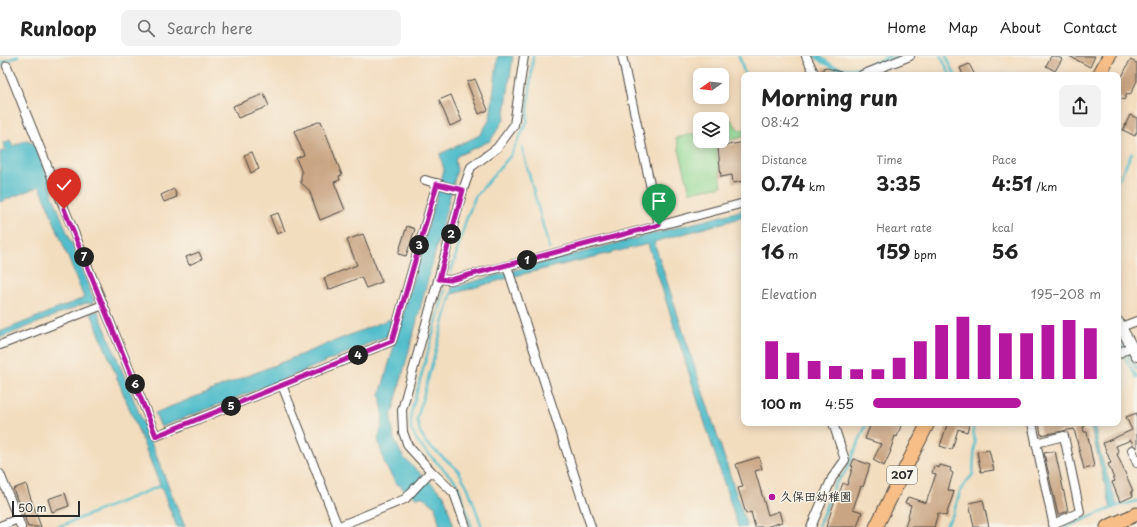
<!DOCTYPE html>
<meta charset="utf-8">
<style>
body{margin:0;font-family:"Playpen Sans","Klee One",sans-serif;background:#f2f2f2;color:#222;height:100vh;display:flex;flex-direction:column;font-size:15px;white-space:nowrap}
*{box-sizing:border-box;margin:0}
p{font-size:13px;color:#767676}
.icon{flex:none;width:22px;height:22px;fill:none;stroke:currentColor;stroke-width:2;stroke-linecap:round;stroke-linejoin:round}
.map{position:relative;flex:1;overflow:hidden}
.side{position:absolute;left:741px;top:16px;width:380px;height:354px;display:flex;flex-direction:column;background:#fff;border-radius:8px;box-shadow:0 2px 10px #0003}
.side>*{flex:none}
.needle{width:26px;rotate:256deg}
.controls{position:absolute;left:693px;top:12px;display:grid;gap:8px}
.controls a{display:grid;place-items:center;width:36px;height:36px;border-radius:8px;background:#fff;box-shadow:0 2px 10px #0003;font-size:20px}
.scale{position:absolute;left:12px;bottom:10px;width:68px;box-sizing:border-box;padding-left:4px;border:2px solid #2b2b2b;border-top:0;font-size:11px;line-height:14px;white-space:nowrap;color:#2b2b2b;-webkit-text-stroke:3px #f7f3e8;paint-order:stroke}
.pin{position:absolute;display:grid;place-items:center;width:34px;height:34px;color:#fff;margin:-41px -17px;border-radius:50% 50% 50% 0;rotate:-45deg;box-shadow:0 0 4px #0007}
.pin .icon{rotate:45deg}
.km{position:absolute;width:20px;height:20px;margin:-10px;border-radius:50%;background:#222;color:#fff;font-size:11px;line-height:20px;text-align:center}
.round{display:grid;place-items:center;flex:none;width:42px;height:42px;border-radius:8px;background:#f2f2f2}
.headline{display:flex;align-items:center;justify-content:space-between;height:68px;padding:0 20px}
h1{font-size:22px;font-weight:700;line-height:30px}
.figures{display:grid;grid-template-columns:repeat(3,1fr);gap:6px;height:68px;padding:4px 20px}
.figures div{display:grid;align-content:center}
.figures b{font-size:20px;font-weight:700}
.figures small{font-size:11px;font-weight:400}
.figures p{font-size:11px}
.chart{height:112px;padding:8px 20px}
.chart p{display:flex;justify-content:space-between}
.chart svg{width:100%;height:72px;margin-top:4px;stroke:#b5179e;stroke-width:6}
ul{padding:0 20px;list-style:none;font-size:13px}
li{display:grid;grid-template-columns:64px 48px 1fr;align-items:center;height:30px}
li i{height:10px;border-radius:5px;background:#b5179e}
header{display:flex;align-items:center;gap:24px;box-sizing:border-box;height:56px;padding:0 20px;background:#fff;border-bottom:1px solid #e0e0e0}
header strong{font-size:19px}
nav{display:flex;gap:22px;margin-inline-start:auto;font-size:14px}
.search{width:280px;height:36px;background:#f2f2f2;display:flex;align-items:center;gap:10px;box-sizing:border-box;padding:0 14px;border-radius:8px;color:#767676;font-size:15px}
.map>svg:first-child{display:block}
.green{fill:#8fd893;stroke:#5d825f}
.water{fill:#52becb;stroke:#3e747b}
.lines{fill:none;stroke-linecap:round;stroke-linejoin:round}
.stream{stroke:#52becb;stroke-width:2.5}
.building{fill:#c9a583}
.minor-casing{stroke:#494641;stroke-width:10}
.tertiary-casing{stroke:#494641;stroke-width:12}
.primary-casing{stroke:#494641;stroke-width:15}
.trunk-casing{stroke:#494641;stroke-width:15}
.minor{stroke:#fff;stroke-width:8}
.tertiary{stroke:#fff;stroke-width:10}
.primary{stroke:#f7be88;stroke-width:13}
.trunk{stroke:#f7be88;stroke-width:13}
.route-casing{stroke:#fff;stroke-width:8}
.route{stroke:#b5179e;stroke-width:5}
.poi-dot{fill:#b5179e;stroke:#f7f3e8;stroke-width:1.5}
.labels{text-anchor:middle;stroke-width:3;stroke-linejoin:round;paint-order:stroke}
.shield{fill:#f7f3e8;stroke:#686764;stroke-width:1}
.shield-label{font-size:11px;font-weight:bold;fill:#2b2b2b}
.poi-label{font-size:12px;font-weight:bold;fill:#2b2b2b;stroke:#f7f3e8;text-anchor:start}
</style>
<header>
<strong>Runloop</strong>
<div class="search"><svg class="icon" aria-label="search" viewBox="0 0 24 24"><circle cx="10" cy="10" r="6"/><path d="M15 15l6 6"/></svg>Search here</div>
<nav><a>Home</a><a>Map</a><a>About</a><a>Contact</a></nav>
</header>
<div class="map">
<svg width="1137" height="471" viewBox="0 0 1137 471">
<rect width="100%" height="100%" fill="#f7f3e8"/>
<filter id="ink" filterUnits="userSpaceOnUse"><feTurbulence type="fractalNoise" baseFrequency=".025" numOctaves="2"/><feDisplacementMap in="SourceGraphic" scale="8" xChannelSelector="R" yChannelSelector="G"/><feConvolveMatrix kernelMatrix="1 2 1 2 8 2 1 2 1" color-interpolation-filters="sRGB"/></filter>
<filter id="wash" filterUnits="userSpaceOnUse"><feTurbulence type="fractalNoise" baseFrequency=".012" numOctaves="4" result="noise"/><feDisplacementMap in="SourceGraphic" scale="16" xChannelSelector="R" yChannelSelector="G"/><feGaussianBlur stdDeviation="0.9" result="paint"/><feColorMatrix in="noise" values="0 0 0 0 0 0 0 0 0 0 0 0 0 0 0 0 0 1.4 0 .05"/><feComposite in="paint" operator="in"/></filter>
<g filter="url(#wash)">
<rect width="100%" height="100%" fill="#f3ddbf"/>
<path class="green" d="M729,61L739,74L744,73V81L715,87L722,130L690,136L676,82L700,76V85H722V68Z"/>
<g class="water">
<path d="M498,0H513L504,64L490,85L457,100L455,105L457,114L391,362L394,383L403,401L444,439L454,471H440L435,450L423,441H415L396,427L385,409L378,383L382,370L383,357L380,339L444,114L440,98L480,79L490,63Z"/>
<path d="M10,84L13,90L26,84L33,86L52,130V138L94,244L92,248L86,247L0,282V276L84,242L40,130L0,146V96L6,94L3,87Z"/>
<path d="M744,154V161L654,186L747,471H738L648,188L515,220L452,238L451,232L515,214Z"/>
<path d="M98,255L185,471H177L91,257Z"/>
<path d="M390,263L391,267L387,280L287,322L161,371L155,357Z"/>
<path d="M1090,367H1094L1100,397L1118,451L1111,453Z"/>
</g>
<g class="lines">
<g class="stream">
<path d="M739,0L745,19"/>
<path d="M815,0C844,25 865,13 897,0"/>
<path d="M819,0C824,3 828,7 832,9C852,18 872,8 889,0"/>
<path d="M941,0L950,19"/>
<path d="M946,0L955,19"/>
<path d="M0,14L2,7L18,0"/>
<path d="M522,92L549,192"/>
<path d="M1118,125L1132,97"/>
<path d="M451,216L466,164L475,141L511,99L527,66L533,0"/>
<path d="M445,234L411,357V374L419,388L457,427L472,471"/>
<path d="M452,235L417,363L420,376L426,387L458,414L468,432L482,471"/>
<path d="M1118,282L1137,313"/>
<path d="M1118,290L1137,322"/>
<path d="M58,471L160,430"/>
<path d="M818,471L835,428L846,415L867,367"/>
<path d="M945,471L953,458L961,433L973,418L975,386L972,367"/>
<path d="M1065,471L1115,451L1137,445"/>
</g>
</g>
<g id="blocks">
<g class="building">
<path d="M1051,0H1056L1062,3L1055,15L1046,10Z"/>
<path d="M1069,0H1095L1090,11Z"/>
<path d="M1130,4L1137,7V25L1130,39L1127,38L1124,44L1118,41V29Z"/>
<path d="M969,8L975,19H963L960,12Z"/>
<path d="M824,11L844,17V19H821Z"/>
<path d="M475,23L488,54L479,58L467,26Z"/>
<path d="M264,38L269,50L238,62L233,50Z"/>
<path d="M451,39L462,65L450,70L439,44Z"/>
<path d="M1130,59L1137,62V75L1135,80L1123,74Z"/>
<path d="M321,65L342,119L339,120L340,124L334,126L345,154L320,164L309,134L301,127V120L302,117L296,102L304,99L294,75Z"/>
<path d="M744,86V125L733,127L732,119L721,121L718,91Z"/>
<path d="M252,96L259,113L251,117L244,99Z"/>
<path d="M174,133L177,141L164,146L161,139Z"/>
<path d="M278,157L285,175L277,178L270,160Z"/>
<path d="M407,170L415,173L406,200L398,198Z"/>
<path d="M363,178L382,226L366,232L361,221L328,234L324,222L357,209L347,184Z"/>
<path d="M199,196L202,203L189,209L186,201Z"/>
<path d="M1137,357V392L1133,389L1131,384L1116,390L1119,397L1117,398L1133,435H1131L1133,440L1120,446L1112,426L1115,425L1108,408L1111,407L1103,387L1132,374L1126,361Z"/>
<path d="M871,367H902L897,381L895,380L890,395H891L884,410L873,404L881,388L865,383Z"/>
<path d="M945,367H963L969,369L967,376L958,373L952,394L940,390L947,369Z"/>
<path d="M1039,367H1085V370L1083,371L1084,376H1087L1094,411L1084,413L1074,373L1041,379Z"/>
<path d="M989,394L994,414L981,416L977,396Z"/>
<path d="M1055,395L1068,455L1058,459L1044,397Z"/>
<path d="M759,401L762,413L755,415L768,459L779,455L782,466L766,471H755L751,456L746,458L738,432L743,431L736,408Z"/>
<path d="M854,403L870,409L863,431L861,430L853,453L862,456L857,471H826L835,444L833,443L835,436L839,438L843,427L847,429L853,410H851Z"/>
<path d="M940,409L951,412L950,415L953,417L948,434L954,436L946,460L938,457L934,471H905L911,449L905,447L908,441L926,447L936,418L932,417L934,410L939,412Z"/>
<path d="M26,428L32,446L41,471H28L19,445L18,446L13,433Z"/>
<path d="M65,437L69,450L52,456L48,443Z"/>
<path d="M983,444L989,471H974L969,447Z"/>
</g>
</g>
</g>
<g filter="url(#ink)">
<use href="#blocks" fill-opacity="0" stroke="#494641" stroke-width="1"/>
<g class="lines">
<g class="minor-casing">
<g id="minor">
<path d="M622,0L659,169"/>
<path d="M806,0L815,19"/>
<path d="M7,10L156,380L392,285L437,127"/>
<path d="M862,19L910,0"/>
<path d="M425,124L458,134H463"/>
<path d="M507,210L744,147"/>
<path d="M439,223L450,224L507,210L591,471"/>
<path d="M1121,271L1137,265"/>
<path d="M0,289L103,249"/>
<path d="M1118,298L1131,290"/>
<path d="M282,329L338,471"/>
<path d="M1032,367L1054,471"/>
<path d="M1036,387L1064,380L1080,456L1053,468"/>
<path d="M1132,394L1137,407"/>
<path d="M0,418L18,463"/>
<path d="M0,470L18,463L21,471"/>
<path d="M337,471L405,443L431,415"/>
<path d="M466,471L454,437L431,415L408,390L403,376L402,354L463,134L471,111L497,92L514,69L524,0"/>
<path d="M811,471L832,422L845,404L833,367"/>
</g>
</g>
<g class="tertiary-casing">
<path id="tertiary" d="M1118,266L1137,300"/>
</g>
<g class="primary-casing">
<path id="primary" d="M1107,471L1137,458"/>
</g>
<g class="trunk-casing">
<g id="trunk">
<path d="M1099,19L1109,0"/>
<path d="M876,471L928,367"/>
</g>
</g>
<use href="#minor" class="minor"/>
<use href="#tertiary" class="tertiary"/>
<use href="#primary" class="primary"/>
<use href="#trunk" class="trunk"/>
</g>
</g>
<g class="lines" filter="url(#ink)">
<g class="route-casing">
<path id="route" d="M64,153L156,380L392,285L437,128L463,134L439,223L450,224L659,169"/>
</g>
<use href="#route" class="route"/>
</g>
<circle class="poi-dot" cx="772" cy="441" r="4"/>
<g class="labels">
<rect class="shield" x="887" y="410" width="30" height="18" rx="3"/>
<g class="shield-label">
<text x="902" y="423">207</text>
</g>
<g class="poi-label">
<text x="780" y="445">久保田幼稚園</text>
</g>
</g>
</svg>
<div class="controls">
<a><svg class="needle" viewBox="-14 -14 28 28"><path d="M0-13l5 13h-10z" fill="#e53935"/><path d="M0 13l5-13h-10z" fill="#767676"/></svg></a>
<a><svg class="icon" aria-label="layers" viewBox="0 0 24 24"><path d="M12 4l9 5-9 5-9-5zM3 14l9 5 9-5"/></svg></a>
</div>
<div class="scale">50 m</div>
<div class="pin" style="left:659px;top:169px;background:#1e9e55"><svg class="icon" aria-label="arrive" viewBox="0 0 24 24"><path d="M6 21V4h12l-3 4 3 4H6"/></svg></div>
<div class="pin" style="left:64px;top:153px;background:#d93025"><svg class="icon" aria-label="check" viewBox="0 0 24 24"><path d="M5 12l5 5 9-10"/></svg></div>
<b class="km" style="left:527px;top:204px">1</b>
<b class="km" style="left:451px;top:178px">2</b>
<b class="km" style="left:419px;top:189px">3</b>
<b class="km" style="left:358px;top:299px">4</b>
<b class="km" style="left:231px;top:350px">5</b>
<b class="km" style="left:135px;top:328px">6</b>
<b class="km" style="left:84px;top:201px">7</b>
<section class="side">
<div class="headline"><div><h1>Morning run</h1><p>08:42</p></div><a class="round"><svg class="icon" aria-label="share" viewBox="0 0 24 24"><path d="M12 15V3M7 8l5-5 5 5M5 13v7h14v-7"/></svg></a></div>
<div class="figures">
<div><p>Distance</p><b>0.74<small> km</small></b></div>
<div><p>Time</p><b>3:35</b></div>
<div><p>Pace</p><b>4:51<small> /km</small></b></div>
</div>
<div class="figures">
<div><p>Elevation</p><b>16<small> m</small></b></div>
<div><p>Heart rate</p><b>159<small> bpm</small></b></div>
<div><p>kcal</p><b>56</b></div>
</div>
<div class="chart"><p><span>Elevation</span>195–208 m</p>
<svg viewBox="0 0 160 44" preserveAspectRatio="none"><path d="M5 44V21M15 44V28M25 44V33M35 44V36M45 44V38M55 44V38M65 44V31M75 44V21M85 44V11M95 44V6M105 44V11M115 44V16M125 44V16M135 44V11M145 44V8M155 44V13"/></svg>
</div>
<ul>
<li><b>100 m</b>4:55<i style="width:65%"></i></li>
</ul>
</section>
</div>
